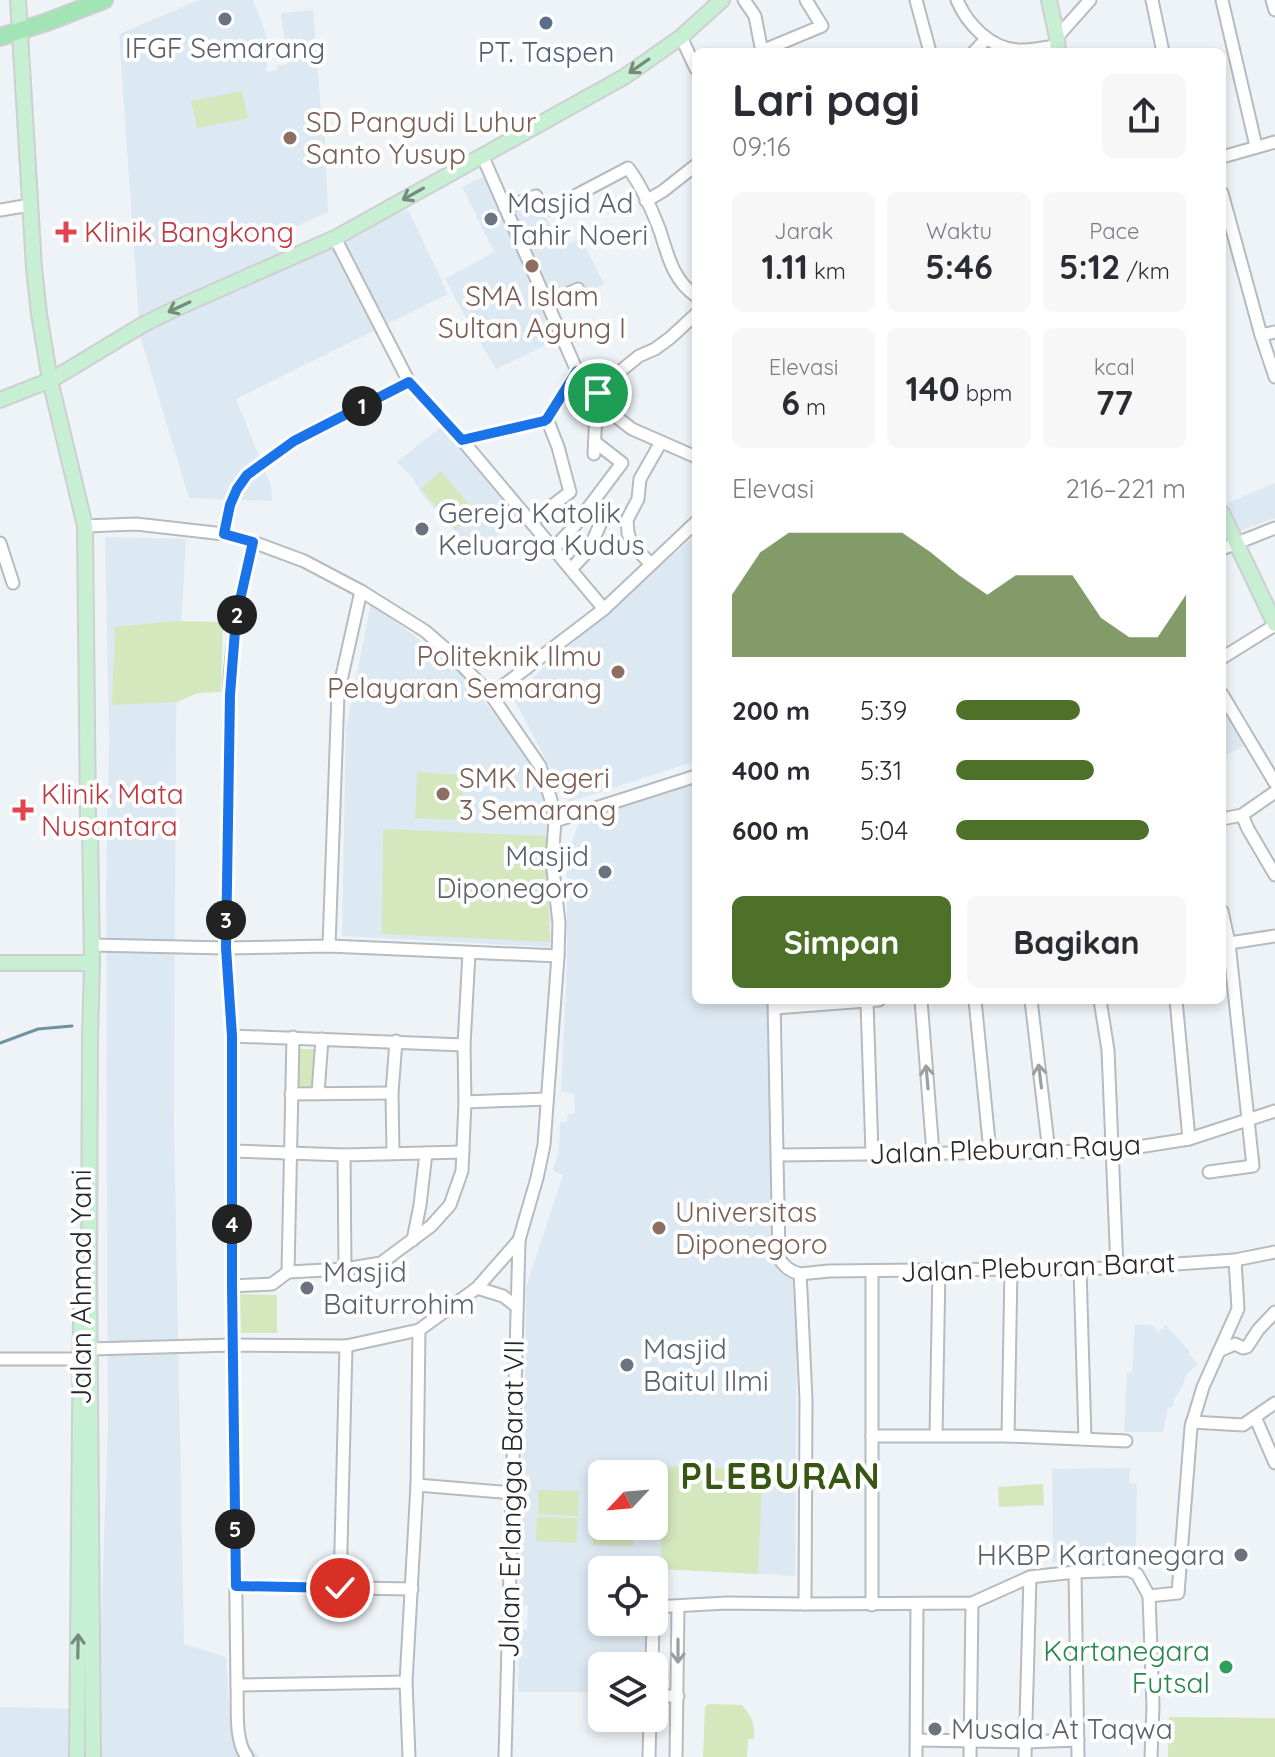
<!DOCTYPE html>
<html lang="id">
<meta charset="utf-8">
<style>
body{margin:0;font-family:Quicksand,sans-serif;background:#f7f7f7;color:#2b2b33;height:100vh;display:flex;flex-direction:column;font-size:30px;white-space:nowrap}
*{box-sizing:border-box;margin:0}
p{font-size:26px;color:#7c7c81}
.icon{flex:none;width:44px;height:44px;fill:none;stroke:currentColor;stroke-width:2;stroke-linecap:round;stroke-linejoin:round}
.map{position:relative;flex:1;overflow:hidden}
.sheet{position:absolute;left:692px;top:48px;width:534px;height:956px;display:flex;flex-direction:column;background:#fff;border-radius:12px;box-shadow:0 4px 12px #0003}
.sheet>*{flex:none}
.needle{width:52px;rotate:244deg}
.controls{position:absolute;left:588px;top:1460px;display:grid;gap:16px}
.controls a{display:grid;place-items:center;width:80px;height:80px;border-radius:12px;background:#fff;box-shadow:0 4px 12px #0003;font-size:40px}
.pin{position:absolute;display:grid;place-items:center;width:68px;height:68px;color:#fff;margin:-34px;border:4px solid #fff;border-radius:50%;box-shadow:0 2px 8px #0007}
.km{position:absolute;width:40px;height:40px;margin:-20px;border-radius:50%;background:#222;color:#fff;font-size:22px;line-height:40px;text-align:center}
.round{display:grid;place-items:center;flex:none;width:84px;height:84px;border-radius:12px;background:#f7f7f7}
.overview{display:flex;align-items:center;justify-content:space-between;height:136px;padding:0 40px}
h1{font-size:44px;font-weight:800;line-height:60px}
.metrics{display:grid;grid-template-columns:repeat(3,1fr);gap:12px;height:136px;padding:8px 40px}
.metrics div{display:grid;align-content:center;border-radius:12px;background:#f7f7f7;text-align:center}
.metrics b{font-size:34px;font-weight:800}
.metrics small{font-size:22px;font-weight:400}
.metrics p{font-size:22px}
.chart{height:224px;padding:16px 40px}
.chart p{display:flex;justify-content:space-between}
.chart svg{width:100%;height:144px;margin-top:8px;fill:#4e7129;opacity:.7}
.button{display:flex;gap:16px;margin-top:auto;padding:16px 40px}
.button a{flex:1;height:92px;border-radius:12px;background:#4e7129;color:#fff;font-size:32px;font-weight:800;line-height:92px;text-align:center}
.button a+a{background:#f7f7f7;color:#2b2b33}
ul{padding:0 40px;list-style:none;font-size:26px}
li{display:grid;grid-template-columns:128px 96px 1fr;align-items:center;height:60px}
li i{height:20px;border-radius:10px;background:#4e7129}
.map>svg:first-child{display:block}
.built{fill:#dde9f2;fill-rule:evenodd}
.green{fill:#d4e7bd}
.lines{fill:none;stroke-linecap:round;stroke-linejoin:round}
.stream{stroke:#6e92a1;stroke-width:3}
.minor-casing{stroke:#b6bbbf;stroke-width:15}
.major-casing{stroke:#cfcfd0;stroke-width:18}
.highway-casing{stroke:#cfcfd0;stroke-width:20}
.minor{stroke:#fff;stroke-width:11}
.major{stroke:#c7efd3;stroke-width:14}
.highway{stroke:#a2e4b6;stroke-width:16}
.oneway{stroke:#768b7e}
.oneway2{stroke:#9d9e9f}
.route-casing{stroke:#fff;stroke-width:16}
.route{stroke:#1a73e8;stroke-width:10}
.worship-dot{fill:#6b7280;stroke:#fff;stroke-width:3}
.service-dot{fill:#5c6f8a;stroke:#fff;stroke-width:3}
.education-dot{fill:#8d6e63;stroke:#fff;stroke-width:3}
.health-dot{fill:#e0444e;stroke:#fff;stroke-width:3}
.leisure-dot{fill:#2e9e5b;stroke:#fff;stroke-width:3}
.labels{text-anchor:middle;stroke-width:8;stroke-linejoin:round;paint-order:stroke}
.worship-label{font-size:28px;fill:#5b616d;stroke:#fff;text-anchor:start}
.service-label{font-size:28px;fill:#4e5e75;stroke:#fff}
.education-label{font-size:28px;fill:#785e54;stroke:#fff;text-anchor:start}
.health-label{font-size:28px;fill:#be3a42;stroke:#fff;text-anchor:start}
.street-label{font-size:28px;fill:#252729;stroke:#fff}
.leisure-label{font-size:28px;fill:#27864d;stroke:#fff;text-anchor:end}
.district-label{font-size:36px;font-weight:bold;letter-spacing:2px;fill:#375613;stroke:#fff}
</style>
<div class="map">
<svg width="1275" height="1757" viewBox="0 0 1275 1757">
<rect width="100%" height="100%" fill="#eef3f7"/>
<g class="built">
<path d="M199,0H253L269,42L266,72L277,70V66L287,64L281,13L313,10L321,112L324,121L328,212L284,232L288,259L408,209L448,294L236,399L271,485L272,501L189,498L140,336L119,34Z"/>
<path d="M485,176L503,213L536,197L561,247L581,238L604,284L554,309L566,336L496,369L463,313L445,279L494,252L462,187Z"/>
<path d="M441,427L518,518L475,554L425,498L410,475L397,462Z"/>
<path d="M1275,483V518L1240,531L1228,503Z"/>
<path d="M696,535V761L569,802L512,696Z"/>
<path d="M105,537L186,539L176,719L174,1122L184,1644L226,1657L230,1723L259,1757H0V1707L102,1709L100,1651L108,1428L106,885L109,738Z"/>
<path d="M371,603L454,666L536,762L547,825L551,899L550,947L342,936L346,729Z"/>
<path d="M1222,699L1248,744L1222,757Z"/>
<path d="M696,777V1000H803L770,1002L773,1265L791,1277L797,1284L795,1576L645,1567L644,1570H602V1622H645L646,1666H602V1692H518L519,1631L527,1629L528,1605H519L521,1495L528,1493L530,1475L522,1474L526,1356V1287L563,1175L553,1171L559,1148L560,1122H567V1115L575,1113L574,1094L561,1091L567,965V871L570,848L579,822ZM602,1474H654V1526H602Z"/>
<path d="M1135,1324L1152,1325L1158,1332L1166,1325L1190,1352L1189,1354L1198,1364L1187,1374L1181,1389L1174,1399L1172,1408L1168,1407L1163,1432H1124L1127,1373H1132Z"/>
<path d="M1130,1468L1129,1483L1137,1484L1136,1563H1053L1052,1469Z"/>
</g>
<g class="green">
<path d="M242,91L248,118L197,128L191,101Z"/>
<path d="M441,471L476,513L455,530L421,489Z"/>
<path d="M174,621L223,622L221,692L198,693L177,702L112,705L115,627Z"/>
<path d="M417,772L464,775L462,820L415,818Z"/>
<path d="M383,829L546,836L550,942L382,934Z"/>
<path d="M296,1049H317L318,1091H297Z"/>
<path d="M238,1294L277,1295V1333H235Z"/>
<path d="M664,1466L735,1469V1482L762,1483L758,1574L660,1569Z"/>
<path d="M1043,1484L1044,1505L999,1507L998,1487Z"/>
<path d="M538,1490L579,1491L578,1516L538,1514Z"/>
<path d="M537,1517L577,1518V1543L536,1541Z"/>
<path d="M593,1520L602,1521V1526H634L633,1546L593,1545Z"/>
<path d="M709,1704L742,1705C752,1717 755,1723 754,1739H748L747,1757H703L705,1707Z"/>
<path d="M1169,1717L1275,1718V1757H1168Z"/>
</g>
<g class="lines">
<path class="stream" d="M0,1043L38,1029L72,1026"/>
<g class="minor-casing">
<g id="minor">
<path d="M744,0L755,16L762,52"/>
<path d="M916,0L930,52"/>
<path d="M957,0C967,24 991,49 1018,50C1031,51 1044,47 1057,46"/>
<path d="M1152,0L1163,52"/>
<path d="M1222,0L1256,146"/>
<path d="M1272,0L1275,10"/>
<path d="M681,37L696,69"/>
<path d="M1057,37L1090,0"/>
<path d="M762,51L822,26L806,0"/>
<path d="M974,52L986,39"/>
<path d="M482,155L577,371L598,393L619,419L632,429L696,457"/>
<path d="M1222,157L1275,142"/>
<path d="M1222,193L1261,335L1275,332"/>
<path d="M646,201L663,191L696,165"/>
<path d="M505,208L536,196L545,208L550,209L628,168C642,186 652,210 660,231C668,256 673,280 696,296"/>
<path d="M0,210L30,205"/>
<path d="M335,238L409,382L462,440L604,609"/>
<path d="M547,303L578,289"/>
<path d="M1261,335L1275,377"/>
<path d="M598,393L618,373L639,356L655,349L670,338L696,314"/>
<path d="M462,440L544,421L547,419L577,371"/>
<path d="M594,454L596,413L601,398"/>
<path d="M531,522L570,492L558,447L547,419"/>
<path d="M85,526L136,524L224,534L253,542L304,561L361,591L425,631L448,651L491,695L540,766L551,800L555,821L552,860L559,923L558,956L329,946L226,948L92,945"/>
<path d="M224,534L230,505L237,489L247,475L294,441L409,382"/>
<path d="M0,543L13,583"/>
<path d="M554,548L573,528L622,463L595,442"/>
<path d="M1222,549L1275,528"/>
<path d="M651,564L632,545L628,533L627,520L638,499L640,479L661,442"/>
<path d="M571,569L589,550L604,515"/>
<path d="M1222,658L1275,625"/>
<path d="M1222,694L1275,783"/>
<path d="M491,695L604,609L696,522"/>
<path d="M1242,815L1248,829L1275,875"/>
<path d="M1222,819L1242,815L1275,792"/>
<path d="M555,821L696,776"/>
<path d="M1223,944L1275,936"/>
<path d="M329,946L338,694L361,591"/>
<path d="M921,1000L933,1153"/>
<path d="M975,1000L990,1152"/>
<path d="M1031,1000L1049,1152"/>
<path d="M1100,1000L1108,1050L1117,1268"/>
<path d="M1176,1000L1189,1139"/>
<path d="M867,1002L872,1153"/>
<path d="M775,1008L879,1000"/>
<path d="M232,1036L464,1045"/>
<path d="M318,1093L322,1039"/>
<path d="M291,1094L392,1093"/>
<path d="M465,1102L546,1099"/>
<path d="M232,1151L344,1155L463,1152"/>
<path d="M393,1153L392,1093L396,1041"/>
<path d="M344,1155L345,1269"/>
<path d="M779,1155L1113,1151L1189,1139L1275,1111"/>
<path d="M1209,1172L1253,1166L1229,943L1222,911"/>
<path d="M413,1240L420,1205L426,1153"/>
<path d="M1080,1268L1085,1439"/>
<path d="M288,1272L293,1037"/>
<path d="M872,1272V1605"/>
<path d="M800,1274L829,1271L1117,1268L1235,1260L1275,1252"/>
<path d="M232,1286L272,1284L288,1272L345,1269L381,1263L431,1226L450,1205L462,1171L465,1102L464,1045L469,953"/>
<path d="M477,1288L503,1296L516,1306"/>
<path d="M90,1349L233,1345L346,1346L419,1330L477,1288L519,1240L537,1178L544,1145L558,956"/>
<path d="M1219,1351L1235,1344L1243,1348L1247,1347L1258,1330L1275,1312"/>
<path d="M0,1359H79"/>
<path d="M1255,1417L1275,1463"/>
<path d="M1192,1422L1243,1425L1275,1403"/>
<path d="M936,1435L939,1269"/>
<path d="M872,1436H1008L1126,1441"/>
<path d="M1008,1436L1011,1269"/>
<path d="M417,1485L512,1493"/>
<path d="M1075,1572L1078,1757"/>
<path d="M236,1586L412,1589"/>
<path d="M340,1588L346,1346"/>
<path d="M1149,1596L1178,1593L1191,1427L1203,1387L1238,1309L1235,1260"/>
<path d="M805,1604L972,1603L1030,1577L1075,1572L1128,1570L1137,1574L1149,1596L1153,1706L1151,1757"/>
<path d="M654,1607L727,1603L805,1604L806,1400L801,1291L800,1274C790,1271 784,1267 779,1258L774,1000"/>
<path d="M652,1666L653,1622"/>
<path d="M237,1685L406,1682"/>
<path d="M654,1696H678"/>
<path d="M917,1740L1025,1742L1078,1740"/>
<path d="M247,1757C234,1740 238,1706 237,1685L232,1286V1036L226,948L230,676L236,618L253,542"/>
<path d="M409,1757L406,1682L417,1485L419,1330"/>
<path d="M505,1757L519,1241"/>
<path d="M649,1757L650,1718"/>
<path d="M676,1757L678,1607"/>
<path d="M916,1757L917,1605"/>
<path d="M970,1757L972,1603"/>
<path d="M1025,1757L1030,1577"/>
</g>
</g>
<g class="major-casing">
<g id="major">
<path d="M18,0L34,268L39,314L50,380L85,526L88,819L90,826L92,963L90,1037L89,1272L93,1757"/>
<path d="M1049,0L1057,37L1058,52"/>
<path d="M0,400L53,379L144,324L177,308L335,238L624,77L681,37L722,0"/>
<path d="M1222,513L1275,624"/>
<path d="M0,963H92"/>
<path d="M77,1757L81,1309"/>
</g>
</g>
<g class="highway-casing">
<path id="highway" d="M0,37L47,22L104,0"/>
</g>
<use href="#minor" class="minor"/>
<use href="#major" class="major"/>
<use href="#highway" class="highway"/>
</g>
<defs><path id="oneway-shaft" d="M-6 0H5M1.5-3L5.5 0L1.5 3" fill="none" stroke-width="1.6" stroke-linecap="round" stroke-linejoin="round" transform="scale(2)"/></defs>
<g class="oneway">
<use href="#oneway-shaft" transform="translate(639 66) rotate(145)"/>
<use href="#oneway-shaft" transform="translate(413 194) rotate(151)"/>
<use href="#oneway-shaft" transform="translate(179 307) rotate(155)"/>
<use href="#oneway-shaft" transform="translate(78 1646) rotate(-89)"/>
</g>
<g class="oneway2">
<use href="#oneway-shaft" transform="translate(1040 1076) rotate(-97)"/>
<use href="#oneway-shaft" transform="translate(927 1077) rotate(-95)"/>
<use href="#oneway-shaft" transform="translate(678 1651) rotate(90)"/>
</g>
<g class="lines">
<g class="route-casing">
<path id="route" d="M340,1588L236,1586L232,1286V1036L226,948L230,695L236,618L253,542L224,534L230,505L237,489L247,475L294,441L409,382L462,440L544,421L547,419L577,371L598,393"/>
</g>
<use href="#route" class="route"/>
</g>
<g class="worship-dot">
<circle cx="225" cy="19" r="8"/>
<circle cx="491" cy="219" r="8"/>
<circle cx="422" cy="529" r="8"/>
<circle cx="605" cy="872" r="8"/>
<circle cx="307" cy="1288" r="8"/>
<circle cx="627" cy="1365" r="8"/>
<circle cx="1241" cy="1555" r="8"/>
<circle cx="935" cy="1729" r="8"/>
</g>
<circle class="service-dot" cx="546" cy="23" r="8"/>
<g class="education-dot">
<circle cx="290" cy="138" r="8"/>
<circle cx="532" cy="266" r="8"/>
<circle cx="618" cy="672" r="8"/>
<circle cx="443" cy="794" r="8"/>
<circle cx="659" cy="1228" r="8"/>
</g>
<g class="health-dot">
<path d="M62 220h8v8h8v8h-8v8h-8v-8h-8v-8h8z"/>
<path d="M19 798h8v8h8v8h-8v8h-8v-8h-8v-8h8z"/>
</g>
<circle class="leisure-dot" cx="1226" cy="1667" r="8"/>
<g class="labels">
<g class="worship-label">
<text x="225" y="58" text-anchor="middle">IFGF Semarang</text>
<text x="507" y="213">Masjid Ad<tspan x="507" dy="32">Tahir Noeri</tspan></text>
<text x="438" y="523">Gereja Katolik<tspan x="438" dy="32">Keluarga Kudus</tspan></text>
<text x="589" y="866" text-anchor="end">Masjid<tspan x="589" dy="32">Diponegoro</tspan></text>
<text x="323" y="1282">Masjid<tspan x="323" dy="32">Baiturrohim</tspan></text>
<text x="643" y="1359">Masjid<tspan x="643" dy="32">Baitul Ilmi</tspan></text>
<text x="1225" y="1565" text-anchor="end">HKBP Kartanegara</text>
<text x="951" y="1739">Musala At Taqwa</text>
</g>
<g class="service-label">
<text x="546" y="62">PT. Taspen</text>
</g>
<g class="education-label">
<text x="306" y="132">SD Pangudi Luhur<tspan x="306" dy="32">Santo Yusup</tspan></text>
<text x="532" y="306" text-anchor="middle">SMA Islam<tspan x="532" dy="32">Sultan Agung I</tspan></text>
<text x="602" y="666" text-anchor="end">Politeknik Ilmu<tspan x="602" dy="32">Pelayaran Semarang</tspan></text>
<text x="459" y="788">SMK Negeri<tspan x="459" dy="32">3 Semarang</tspan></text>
<text x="675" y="1222">Universitas<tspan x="675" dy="32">Diponegoro</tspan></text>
</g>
<g class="health-label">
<text x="84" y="242">Klinik Bangkong</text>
<text x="41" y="804">Klinik Mata<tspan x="41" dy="32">Nusantara</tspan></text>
</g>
<g class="street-label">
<text transform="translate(1005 1149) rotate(-2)" y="10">Jalan Pleburan Raya</text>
<text transform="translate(1038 1267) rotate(-2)" y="10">Jalan Pleburan Barat</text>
<text transform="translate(81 1287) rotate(-90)" y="10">Jalan Ahmad Yani</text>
<text transform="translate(511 1499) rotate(-89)" y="10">Jalan Erlangga Barat VII</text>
</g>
<g class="leisure-label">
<text x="1210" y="1661">Kartanegara<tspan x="1210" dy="32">Futsal</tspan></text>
</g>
<g class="district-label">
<text x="781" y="1489">PLEBURAN</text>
</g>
</g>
</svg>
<div class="controls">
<a><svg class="needle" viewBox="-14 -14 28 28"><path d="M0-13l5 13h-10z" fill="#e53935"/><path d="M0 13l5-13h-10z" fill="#7c7c81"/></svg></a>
<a><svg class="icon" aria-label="locate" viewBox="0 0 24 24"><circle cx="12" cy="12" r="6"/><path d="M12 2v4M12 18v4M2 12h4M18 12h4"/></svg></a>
<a><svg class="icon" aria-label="layers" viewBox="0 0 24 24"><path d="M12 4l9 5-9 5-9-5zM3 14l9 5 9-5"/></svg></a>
</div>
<div class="pin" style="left:598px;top:393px;background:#1e9e55"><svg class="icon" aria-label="arrive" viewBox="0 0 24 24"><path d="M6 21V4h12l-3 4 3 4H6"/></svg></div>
<div class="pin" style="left:340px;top:1588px;background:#d93025"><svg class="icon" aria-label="check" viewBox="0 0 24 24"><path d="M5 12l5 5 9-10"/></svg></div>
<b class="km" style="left:362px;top:406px">1</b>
<b class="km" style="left:237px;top:615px">2</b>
<b class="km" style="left:226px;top:920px">3</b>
<b class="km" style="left:232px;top:1224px">4</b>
<b class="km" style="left:235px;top:1529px">5</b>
<section class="sheet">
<div class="overview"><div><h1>Lari pagi</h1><p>09:16</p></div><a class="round"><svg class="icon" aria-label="share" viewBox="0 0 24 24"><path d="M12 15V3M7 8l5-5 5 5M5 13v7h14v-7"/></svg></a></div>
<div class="metrics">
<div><p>Jarak</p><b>1.11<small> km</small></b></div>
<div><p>Waktu</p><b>5:46</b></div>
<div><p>Pace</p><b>5:12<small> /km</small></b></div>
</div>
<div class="metrics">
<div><p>Elevasi</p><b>6<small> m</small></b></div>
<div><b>140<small> bpm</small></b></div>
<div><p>kcal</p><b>77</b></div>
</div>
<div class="chart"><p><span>Elevasi</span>216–221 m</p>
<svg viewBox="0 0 160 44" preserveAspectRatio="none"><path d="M0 44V25L10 12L20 6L30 6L40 6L50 6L60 6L70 12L80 19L90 25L100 19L110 19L120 19L130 32L140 38L150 38L160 25V44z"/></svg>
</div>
<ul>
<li><b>200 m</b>5:39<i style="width:54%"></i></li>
<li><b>400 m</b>5:31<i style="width:60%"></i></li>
<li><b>600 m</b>5:04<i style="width:84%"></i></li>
</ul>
<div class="button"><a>Simpan</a><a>Bagikan</a></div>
</section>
</div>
